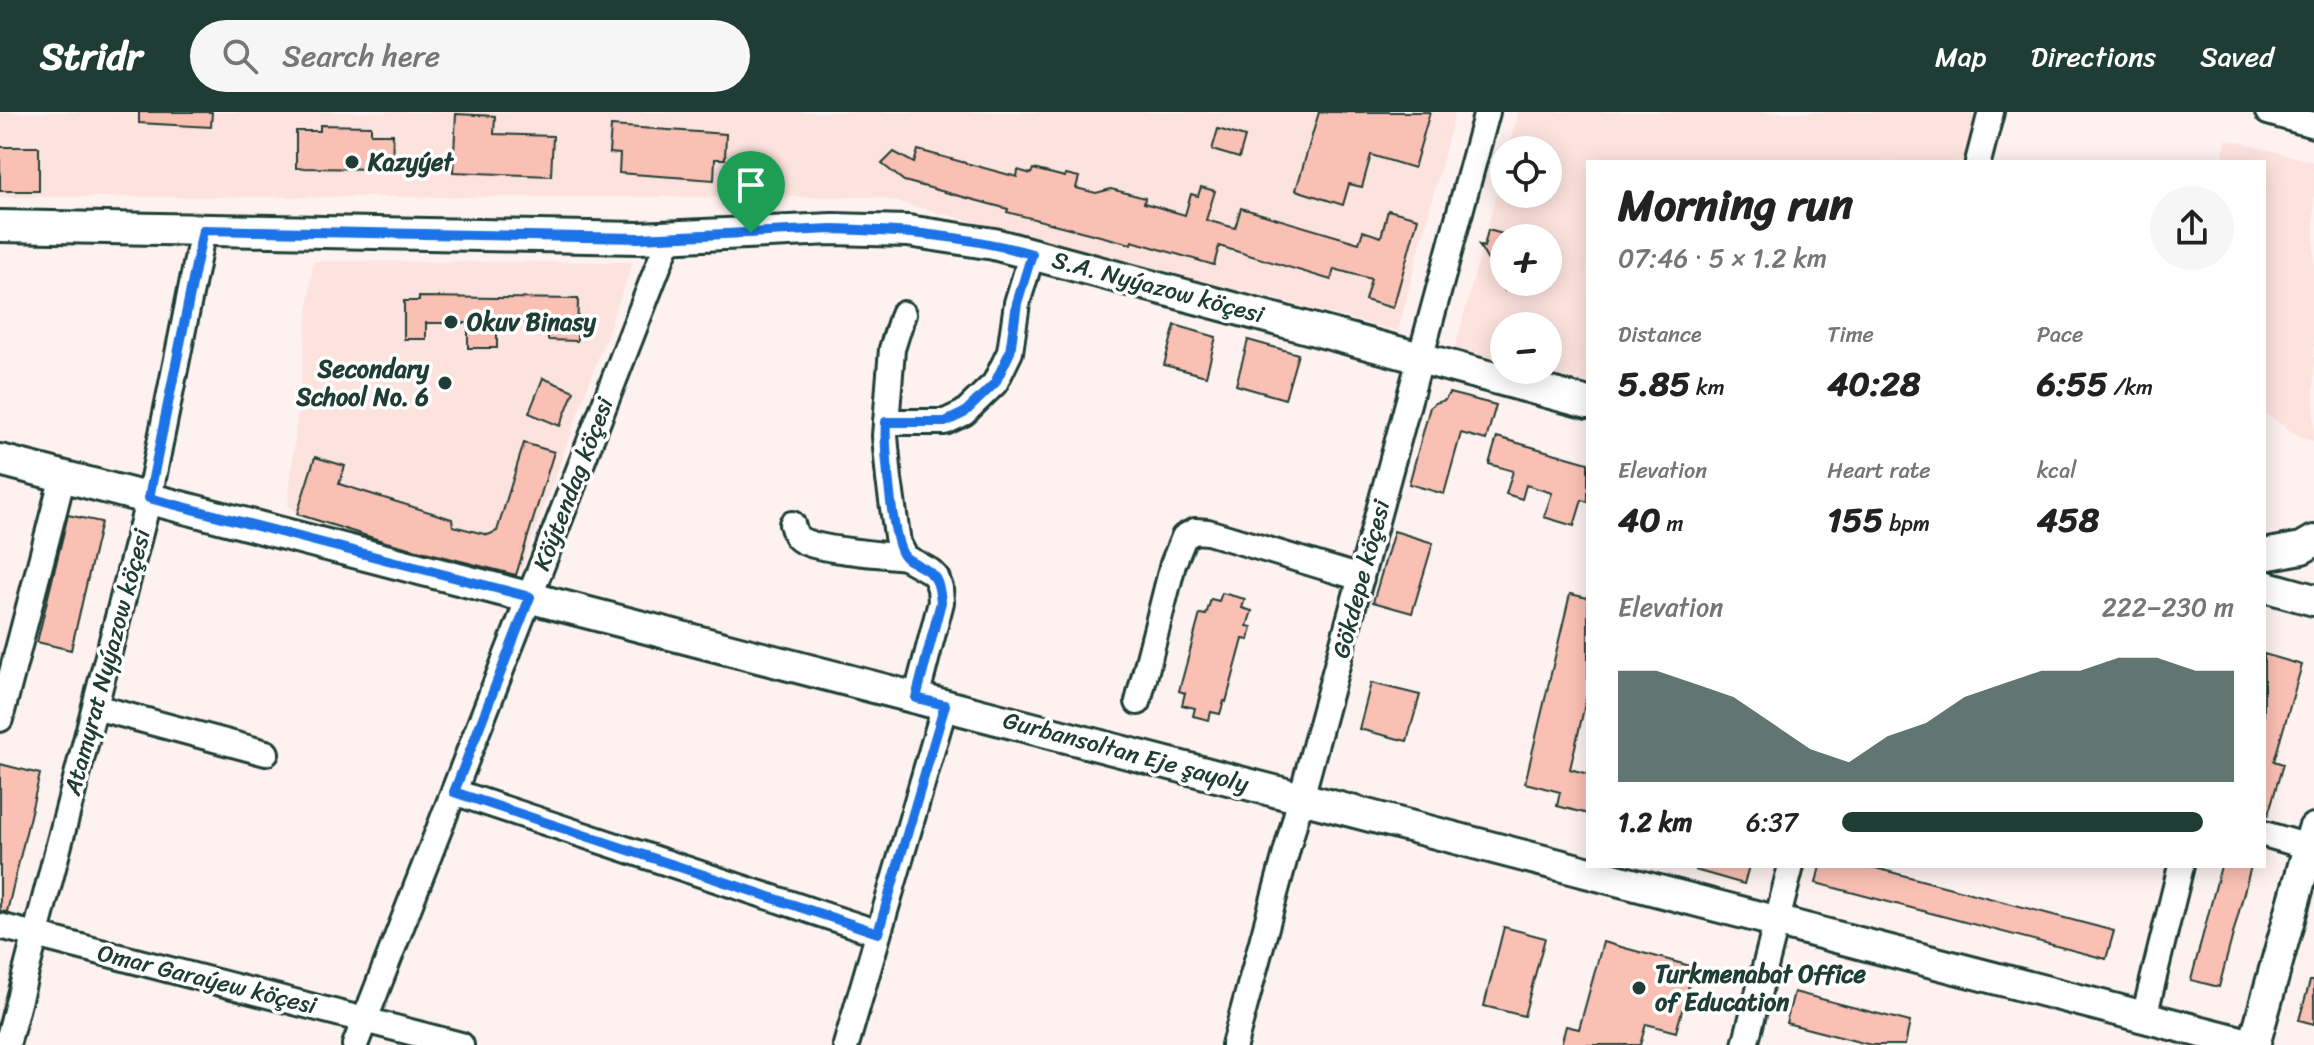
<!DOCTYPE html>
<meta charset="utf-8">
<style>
body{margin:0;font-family:Sriracha,sans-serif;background:#f6f6f6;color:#222;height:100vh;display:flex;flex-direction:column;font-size:30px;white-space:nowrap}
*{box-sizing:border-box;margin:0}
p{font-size:26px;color:#767676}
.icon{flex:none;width:44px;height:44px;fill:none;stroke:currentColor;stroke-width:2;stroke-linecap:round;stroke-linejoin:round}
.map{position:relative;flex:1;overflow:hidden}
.details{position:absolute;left:1586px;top:48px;width:680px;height:708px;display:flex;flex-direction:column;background:#fff;border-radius:0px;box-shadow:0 4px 20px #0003}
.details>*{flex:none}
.buttons{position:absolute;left:1490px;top:24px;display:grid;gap:16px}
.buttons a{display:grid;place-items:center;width:72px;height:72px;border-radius:50%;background:#fff;box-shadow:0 4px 20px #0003;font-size:40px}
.pin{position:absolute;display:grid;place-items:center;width:68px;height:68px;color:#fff;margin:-82px -34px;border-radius:50% 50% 50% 0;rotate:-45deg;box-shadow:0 0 8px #0007}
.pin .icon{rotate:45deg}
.round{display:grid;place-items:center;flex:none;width:84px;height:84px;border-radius:42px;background:#f6f6f6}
.head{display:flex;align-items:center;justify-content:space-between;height:136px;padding:0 32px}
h1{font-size:44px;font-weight:700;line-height:60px}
.figures{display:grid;grid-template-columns:repeat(3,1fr);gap:12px;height:136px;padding:8px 32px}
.figures div{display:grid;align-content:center}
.figures b{font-size:34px;font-weight:700}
.figures small{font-size:22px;font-weight:400}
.figures p{font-size:22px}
.chart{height:224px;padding:16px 32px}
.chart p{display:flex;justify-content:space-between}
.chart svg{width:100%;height:144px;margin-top:8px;fill:#1f3d34;opacity:.7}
ul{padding:0 32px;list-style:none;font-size:26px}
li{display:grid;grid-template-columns:128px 96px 1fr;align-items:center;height:60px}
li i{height:20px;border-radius:10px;background:#1f3d34}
header{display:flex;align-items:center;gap:48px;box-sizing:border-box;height:112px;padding:0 40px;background:#1f3d34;color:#fff}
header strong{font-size:38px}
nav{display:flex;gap:44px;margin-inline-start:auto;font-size:28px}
.search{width:560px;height:72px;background:#f6f6f6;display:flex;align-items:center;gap:20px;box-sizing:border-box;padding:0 28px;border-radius:44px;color:#767676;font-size:30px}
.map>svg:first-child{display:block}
.built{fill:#fde3de;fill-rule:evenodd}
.building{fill:#fbc0b4;stroke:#1f3d34;stroke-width:2}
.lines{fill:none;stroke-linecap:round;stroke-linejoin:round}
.minor-casing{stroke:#1f3d34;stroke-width:30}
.major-casing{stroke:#1f3d34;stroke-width:36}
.minor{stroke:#fff;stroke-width:24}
.major{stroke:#fff;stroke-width:30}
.route-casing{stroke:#fff;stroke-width:16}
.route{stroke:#1a73e8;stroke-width:10}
.poi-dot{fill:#1f3d34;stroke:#fff;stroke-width:3}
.labels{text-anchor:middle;stroke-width:7;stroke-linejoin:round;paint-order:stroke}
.poi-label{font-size:24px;font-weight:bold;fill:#1f3d34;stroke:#fff;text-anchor:start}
.street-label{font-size:24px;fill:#1f3d34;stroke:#fff}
</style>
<header>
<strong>Stridr</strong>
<div class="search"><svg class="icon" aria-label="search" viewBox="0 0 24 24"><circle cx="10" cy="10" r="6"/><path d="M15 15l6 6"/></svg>Search here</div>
<nav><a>Map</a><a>Directions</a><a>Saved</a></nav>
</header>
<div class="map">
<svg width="2314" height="933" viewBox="0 0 2314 933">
<rect width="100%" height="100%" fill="#fef2f0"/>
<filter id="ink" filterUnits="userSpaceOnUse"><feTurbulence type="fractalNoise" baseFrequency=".0125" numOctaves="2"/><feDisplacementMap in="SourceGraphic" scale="16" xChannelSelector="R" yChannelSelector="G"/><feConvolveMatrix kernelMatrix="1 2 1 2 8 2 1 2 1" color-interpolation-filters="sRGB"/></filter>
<g filter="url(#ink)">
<g class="built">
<path d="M0,0H1455L1398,219L878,85H0Z"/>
<path d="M1518,0H1977L1964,50H1588V271L1539,258H1548V214H1504V249L1455,236L1504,53V82H1548V38H1508ZM1504,126H1548V170H1504Z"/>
<path d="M2227,27L2314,50V329L2301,326L2264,301V50H2221Z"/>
<path d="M313,149L633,150L520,461L514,469L297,402L288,393Z"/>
</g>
<g class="building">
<path d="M139,0H212L211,15L139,11Z"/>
<path d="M1319,0H1430L1414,56L1371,43L1362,75L1349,72L1343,93L1296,78Z"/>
<path d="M456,2L495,4L494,22L553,24L551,64L453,60Z"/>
<path d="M320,13L371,14V22H393L392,57L296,56V19H320Z"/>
<path d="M611,14L726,22L725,47H715L714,68L619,61L620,42L609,41Z"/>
<path d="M1218,17L1245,25L1239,46L1212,38Z"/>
<rect x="0" y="35" width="39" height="44"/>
<path d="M918,38L1017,65L1018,58L1031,62L1033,57L1065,65L1066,62L1079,65L1076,76L1096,81L1111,77L1145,86L1144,91L1185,103L1191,82L1198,84L1201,75L1215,79L1206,108L1235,116L1241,96L1359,131L1363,119L1381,125L1388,98L1418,106L1393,196L1365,188L1371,167L1334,157L1331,168L1219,134L1214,153L1132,129L1131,132L1007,100L1008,97L904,69L882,52L894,40L914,51Z"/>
<path d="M1488,118L1503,122L1499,138L1504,140V177L1479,133L1484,135Z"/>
<path d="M419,185L578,187L577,229L548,228V211L497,210V236H468V211H426V227H404V189H419Z"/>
<path d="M1175,213L1216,225L1206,264L1164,253Z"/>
<path d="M1248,228L1298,242L1285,287L1236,273Z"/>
<path d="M543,266L574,279L560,314L529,301Z"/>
<path d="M1449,281L1496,293L1486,328L1461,321L1444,382L1409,372L1430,295L1435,291L1445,288Z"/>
<path d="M1497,325L1588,351V390L1582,388L1574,414L1544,405L1552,381L1526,373L1522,387L1506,382L1513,359L1489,352Z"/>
<path d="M524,331L554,340L516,463L386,430L297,402L315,345L345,354L339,372L452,407L453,414L488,423L497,419Z"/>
<path d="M68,403L101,410L71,538L37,530Z"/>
<path d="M1394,419L1433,431L1412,501L1373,490Z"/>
<path d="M1222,481L1245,487L1242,496L1252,499L1247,514L1252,515L1249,528L1243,527L1226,590L1224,589L1220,602L1211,600L1209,608L1193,604L1195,596L1182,593L1185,581L1179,579L1200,502L1206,503L1211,487L1219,489Z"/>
<path d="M1570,482L1588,486V579L1570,657L1588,662V702L1557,694L1560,680L1525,671Z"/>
<path d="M2264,542L2302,553L2274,649L2283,652L2268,703H2264Z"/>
<path d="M1371,571L1420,583L1407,629L1359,617Z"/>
<path d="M0,652L40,662L7,800L0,799Z"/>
<path d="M1696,754H1749L1744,772L1695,758Z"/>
<path d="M1820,754H1868L2114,819L2106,847L1816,771Z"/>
<path d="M2221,754H2251L2219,875L2191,868Z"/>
<path d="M1504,815L1545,826L1524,904L1484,894Z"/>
<path d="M1603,830L1694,855L1676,920L1646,912L1640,933H1561L1566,914L1579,917Z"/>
<path d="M2310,869H2314V912L2299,908Z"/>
<path d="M1794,880L1910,910L1905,933H1871L1786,911Z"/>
</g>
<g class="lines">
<g class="minor-casing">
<g id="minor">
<path d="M2268,0L2314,13"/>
<path d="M1978,50L1991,0"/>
<path d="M903,202L892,237L885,324L889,367L898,431L905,445L930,459L936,465L940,476L941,490L916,586"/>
<path d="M886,310H945L964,301L995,271L1010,240L1017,191L1032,142"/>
<path d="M792,412C794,418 795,425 801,428C820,439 881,442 905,445"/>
<path d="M1138,590L1173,452L1184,425L1195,419L1208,420L1361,466"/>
<path d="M95,595L266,641"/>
<path d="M0,607L63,364"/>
<path d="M454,680L878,821"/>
<path d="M2264,722L2309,735"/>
<path d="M0,814L461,933"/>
<path d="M2144,905L2181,754"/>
<path d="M7,933L149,386L203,118"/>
<path d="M355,933L670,124"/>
<path d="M846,933L945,593"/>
<path d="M1234,933L1487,0"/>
<path d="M1745,933L1791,754"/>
</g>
</g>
<g class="major-casing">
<g id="major">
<path d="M0,114L639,126L832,117L908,119L994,132L1588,291"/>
<path d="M0,348L2252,933"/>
<path d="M2264,443L2302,436L2314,429"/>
<path d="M2264,474L2314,488"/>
<path d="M2254,933L2314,717"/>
</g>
</g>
<use href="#minor" class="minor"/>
<use href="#major" class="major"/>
</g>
</g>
<g class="lines" filter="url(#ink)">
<g class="route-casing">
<path id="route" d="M832,117C903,119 963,123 1032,142L1017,191L1010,240L995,271L964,301L945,310H886C884,332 892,432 905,445C908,448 913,450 916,452C936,462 939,468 941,490L916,586L945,593L878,821L454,680L530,485L149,386L203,118L639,126Z"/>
</g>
<use href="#route" class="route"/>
</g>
<g class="poi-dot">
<circle cx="352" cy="50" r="8"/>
<circle cx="451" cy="210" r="8"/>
<circle cx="445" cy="271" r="8"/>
<circle cx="1639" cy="876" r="8"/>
</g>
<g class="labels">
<g class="poi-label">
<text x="368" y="58">Kazyýet</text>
<text x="467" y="218">Okuv Binasy</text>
<text x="429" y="265" text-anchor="end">Secondary<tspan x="429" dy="28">School No. 6</tspan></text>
<text x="1655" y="870">Turkmenabat Office<tspan x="1655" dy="28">of Education</tspan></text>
</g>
<g class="street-label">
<text transform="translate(1158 175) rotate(15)" y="8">S.A. Nyýazow köçesi</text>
<text transform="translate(573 372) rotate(-69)" y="8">Köýtendag köçesi</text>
<text transform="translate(1361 467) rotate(-75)" y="8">Gökdepe köçesi</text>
<text transform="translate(107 550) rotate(-75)" y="8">Atamyrat Nyýazow köçesi</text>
<text transform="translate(1126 640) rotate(15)" y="8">Gurbansoltan Eje şayoly</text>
<text transform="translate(207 867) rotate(14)" y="8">Omar Garaýew köçesi</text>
</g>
</g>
</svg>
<div class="buttons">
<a><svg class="icon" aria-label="locate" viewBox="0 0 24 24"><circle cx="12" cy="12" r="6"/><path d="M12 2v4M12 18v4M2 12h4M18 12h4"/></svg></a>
<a>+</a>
<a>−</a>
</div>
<div class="pin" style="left:751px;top:121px;background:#1e9e55"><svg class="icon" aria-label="arrive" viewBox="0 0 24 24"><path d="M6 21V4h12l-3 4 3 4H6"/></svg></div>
<section class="details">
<div class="head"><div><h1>Morning run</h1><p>07:46 · 5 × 1.2 km</p></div><a class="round"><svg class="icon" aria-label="share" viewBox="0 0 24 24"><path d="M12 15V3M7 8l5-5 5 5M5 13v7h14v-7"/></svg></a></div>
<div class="figures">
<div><p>Distance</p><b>5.85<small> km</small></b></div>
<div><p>Time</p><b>40:28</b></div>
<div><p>Pace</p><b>6:55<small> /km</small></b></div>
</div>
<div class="figures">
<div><p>Elevation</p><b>40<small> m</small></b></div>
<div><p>Heart rate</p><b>155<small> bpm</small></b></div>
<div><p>kcal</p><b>458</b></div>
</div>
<div class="chart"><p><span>Elevation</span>222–230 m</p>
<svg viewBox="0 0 160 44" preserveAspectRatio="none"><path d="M0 44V10L10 10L20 14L30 18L40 26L50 34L60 38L70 30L80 26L90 18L100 14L110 10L120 10L130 6L140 6L150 10L160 10V44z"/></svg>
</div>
<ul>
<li><b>1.2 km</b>6:37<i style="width:92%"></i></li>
</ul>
</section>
</div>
